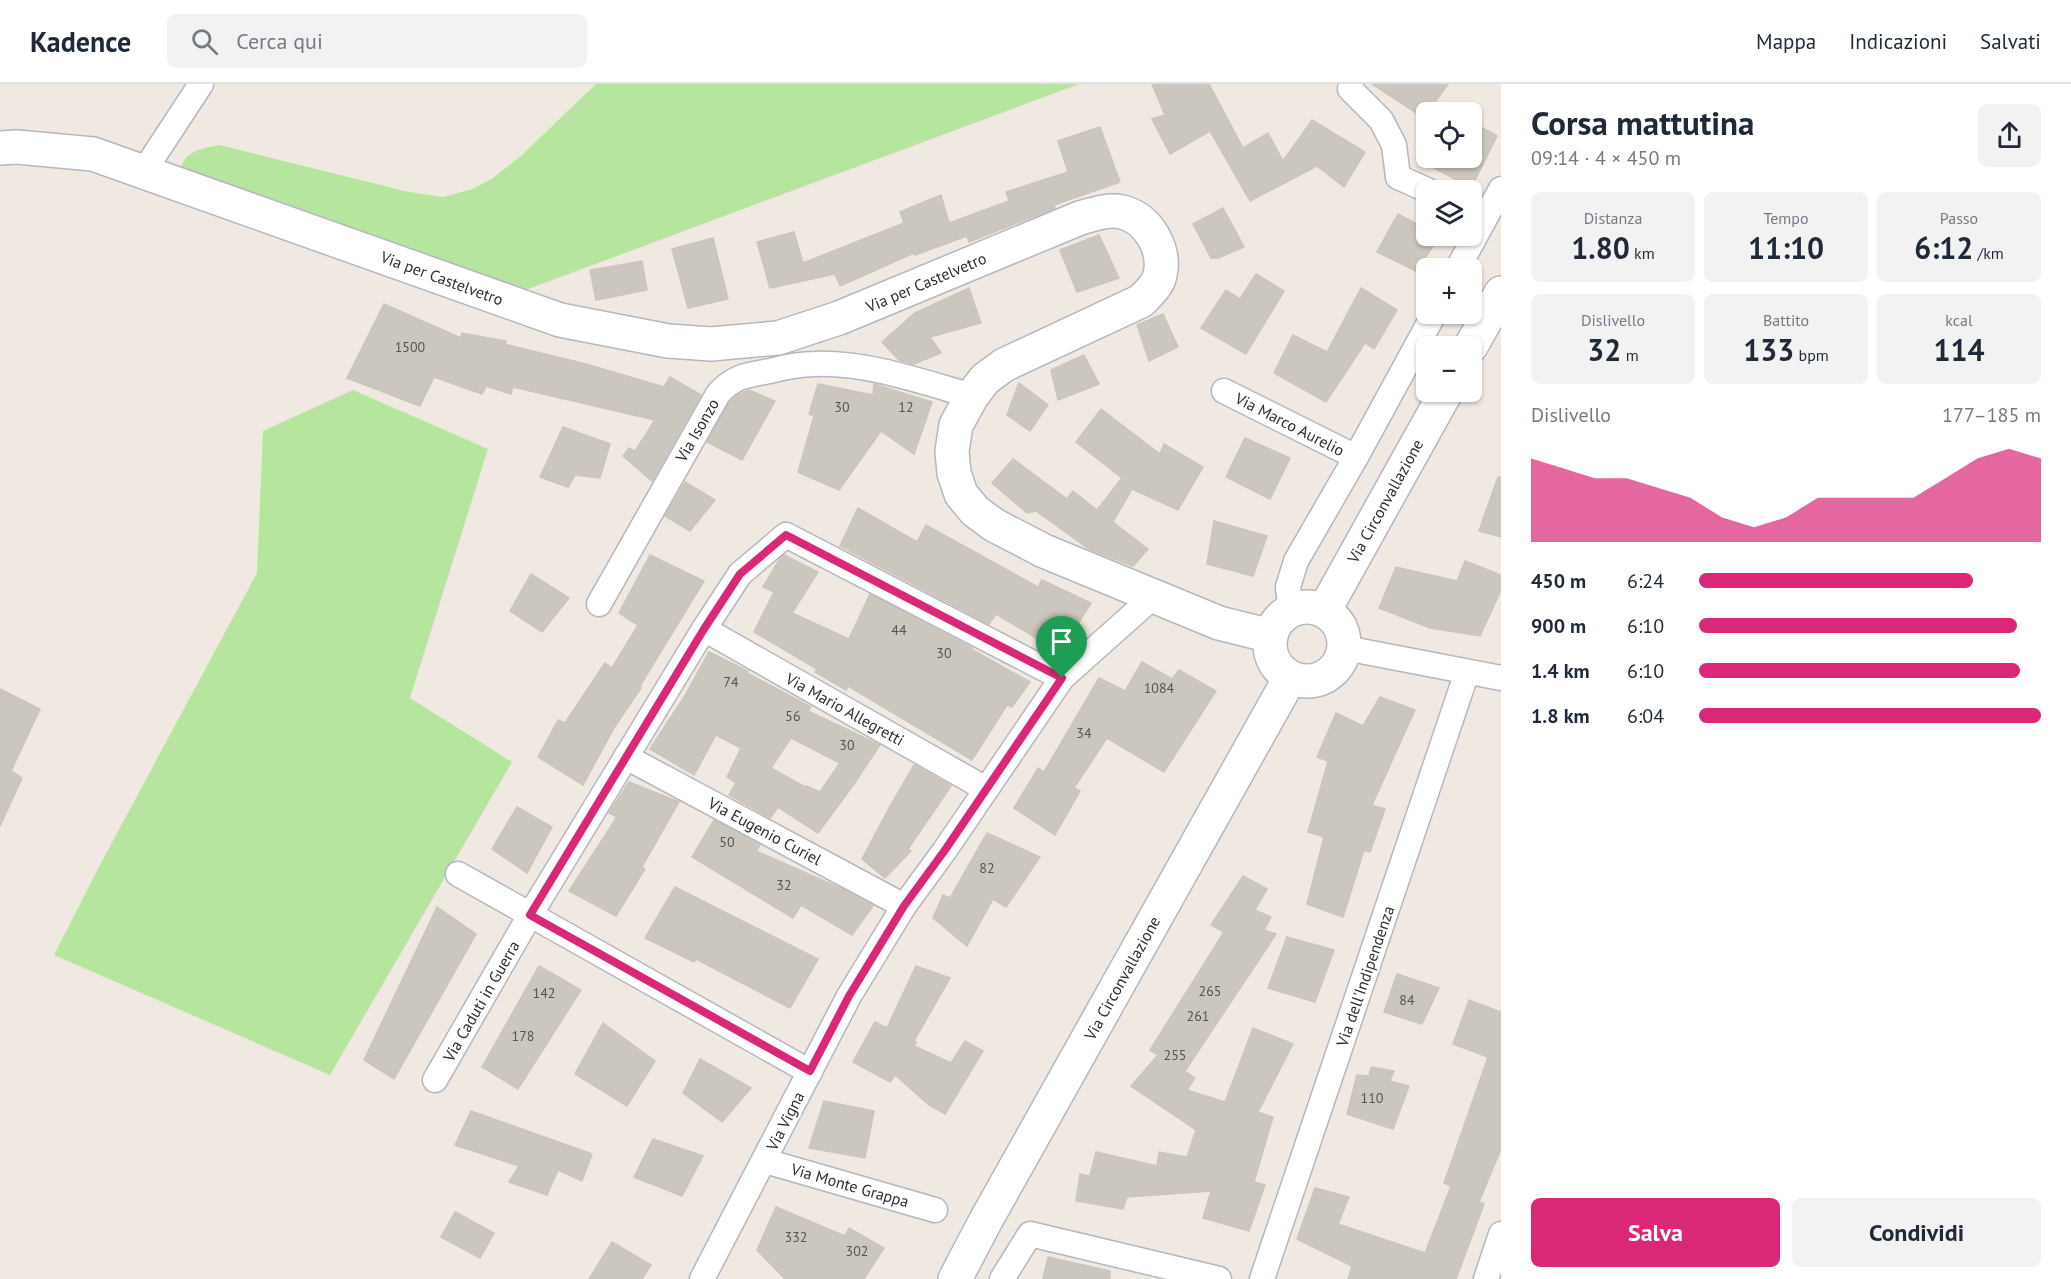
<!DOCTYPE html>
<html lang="it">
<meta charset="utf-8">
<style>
body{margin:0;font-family:"PT Sans",sans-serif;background:#f2f2f3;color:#1f2937;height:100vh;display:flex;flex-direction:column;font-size:22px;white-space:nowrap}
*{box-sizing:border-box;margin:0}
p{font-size:20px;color:#747a83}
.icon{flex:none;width:33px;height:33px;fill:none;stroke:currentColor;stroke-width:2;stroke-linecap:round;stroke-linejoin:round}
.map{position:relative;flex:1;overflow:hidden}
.details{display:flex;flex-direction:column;background:#fff;width:570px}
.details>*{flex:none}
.fabs{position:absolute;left:1416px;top:18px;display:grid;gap:12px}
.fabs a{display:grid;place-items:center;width:66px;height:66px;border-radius:9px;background:#fff;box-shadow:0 2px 4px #0004;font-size:30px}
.pin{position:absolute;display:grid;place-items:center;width:51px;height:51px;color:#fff;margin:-62px -26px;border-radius:50% 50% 50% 0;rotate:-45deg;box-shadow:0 0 6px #0007}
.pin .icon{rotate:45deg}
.round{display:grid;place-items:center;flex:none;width:63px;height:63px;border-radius:9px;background:#f2f2f3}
.overview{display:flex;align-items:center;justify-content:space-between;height:102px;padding:0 30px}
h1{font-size:33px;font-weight:700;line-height:45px}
.stats{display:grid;grid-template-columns:repeat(3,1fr);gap:9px;height:102px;padding:6px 30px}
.stats div{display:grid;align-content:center;border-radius:9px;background:#f2f2f3;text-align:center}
.stats b{font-size:30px;font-weight:700}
.stats small{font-size:16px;font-weight:400}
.stats p{font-size:16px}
.chart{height:168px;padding:12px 30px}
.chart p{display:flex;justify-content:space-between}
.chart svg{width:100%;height:108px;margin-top:6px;fill:#db2777;opacity:.7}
.cta{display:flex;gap:12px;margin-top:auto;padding:12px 30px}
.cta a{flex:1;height:69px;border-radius:9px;background:#db2777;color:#fff;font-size:24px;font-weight:700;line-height:69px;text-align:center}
.cta a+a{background:#f2f2f3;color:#1f2937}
ul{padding:0 30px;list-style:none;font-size:20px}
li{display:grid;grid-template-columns:96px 72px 1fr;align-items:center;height:45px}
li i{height:15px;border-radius:8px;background:#db2777}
header{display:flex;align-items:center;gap:36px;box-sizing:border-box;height:84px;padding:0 30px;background:#fff;border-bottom:2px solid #e0e1e3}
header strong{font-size:28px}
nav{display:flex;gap:33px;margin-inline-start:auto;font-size:21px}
.search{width:420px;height:54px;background:#f2f2f3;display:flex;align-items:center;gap:15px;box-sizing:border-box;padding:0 21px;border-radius:9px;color:#747a83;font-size:22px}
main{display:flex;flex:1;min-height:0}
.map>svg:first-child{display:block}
.green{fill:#b6e59e}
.building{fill:#cbc7bf;stroke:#cbc5ba;stroke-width:1.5;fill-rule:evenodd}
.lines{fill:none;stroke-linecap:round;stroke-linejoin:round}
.street-casing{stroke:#b4b7c1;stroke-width:27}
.secondary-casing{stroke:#b4b7c1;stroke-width:36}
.street{stroke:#fff;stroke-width:24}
.secondary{stroke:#fff;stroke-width:33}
.route-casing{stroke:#fff;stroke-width:12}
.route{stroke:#db2777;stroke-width:8}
.labels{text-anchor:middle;stroke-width:5;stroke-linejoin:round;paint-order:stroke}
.number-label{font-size:14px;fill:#555452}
.street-label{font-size:16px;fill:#2e2e2e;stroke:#fff}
</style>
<header>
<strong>Kadence</strong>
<div class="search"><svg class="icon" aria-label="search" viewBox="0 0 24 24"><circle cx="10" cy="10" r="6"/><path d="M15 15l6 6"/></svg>Cerca qui</div>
<nav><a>Mappa</a><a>Indicazioni</a><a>Salvati</a></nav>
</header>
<main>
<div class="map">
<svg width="1501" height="1195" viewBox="0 0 1501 1195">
<rect width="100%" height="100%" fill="#efe9e1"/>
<g class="green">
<path d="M596,0H1079L520,208L179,94C182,67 196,66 219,61L409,108L443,113L473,105L493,94L522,71Z"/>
<path d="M353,306L488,365L410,614L512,678L330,991L54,871L101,779L257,489L263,347Z"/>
</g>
<g class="building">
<path d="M1152,0H1209L1243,64L1268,49L1283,77L1312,36L1365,68L1344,103L1317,82L1250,117L1210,47L1170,70L1152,35L1165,31Z"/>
<path d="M1372,0H1448L1424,34Z"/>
<path d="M1472,38L1497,52L1471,104L1416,74H1486L1472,64Z"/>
<path d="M1100,43L1120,98L1054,121L1055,124L969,158L967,152L915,171L914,169L840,202L835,190L770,204L757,158L794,148L803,179L904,139L900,128L941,111L949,139L1009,117L1006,108L1068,88L1058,57Z"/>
<path d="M1223,124L1244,163L1218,174H1211L1193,140Z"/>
<path d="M1398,130L1426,145V152H1440L1416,187L1377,168Z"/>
<path d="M1099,151L1119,194L1077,208L1060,166Z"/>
<path d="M713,154L728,215L688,224L672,165Z"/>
<path d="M642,177L647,206L596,216L590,186Z"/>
<path d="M1256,190L1284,207L1246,270L1201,244L1226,206L1240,215Z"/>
<path d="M969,204L981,239L930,253L941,269L914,280L899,276L882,258L915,229Z"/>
<path d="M1361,204L1397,226L1374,265L1365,259L1326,318L1274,289L1293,251L1327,268Z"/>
<path d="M384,220L461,254L462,249L506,257L504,260L586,280L664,303L670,293L701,311L652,397L623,372L629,364L635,367L655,336L513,303L511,310L486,302L482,310L434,293L420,322L347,294Z"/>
<path d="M1163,230L1178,263L1149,277L1137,241Z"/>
<path d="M1084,271L1099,300L1058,316L1051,286Z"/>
<path d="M1019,299L1048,321L1030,347L1007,331Z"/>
<path d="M818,300L873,311L874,300L932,318L914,370L881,347L839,406L798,388L814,332L809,330Z"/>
<path d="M749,306L775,317L742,376L707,358L729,319L738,311Z"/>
<path d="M1101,325L1160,370L1164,360L1203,383L1178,426L1132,405L1113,438L1148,465L1133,482L1089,465L1036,427L1027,429L992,399L1013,375L1067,415L1073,407L1097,426L1122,394L1076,358Z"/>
<path d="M563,343L610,360L600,394L575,391L568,403L540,393Z"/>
<path d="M1245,354L1290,374L1270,415L1226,393Z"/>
<path d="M1498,393H1501V453L1479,447Z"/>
<path d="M685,398L715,416L690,447L665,432Z"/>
<path d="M858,424L917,458L926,441L1038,503L1042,496L1091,519L1060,568L996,530L989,540L840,462Z"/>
<path d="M1214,437L1267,452L1253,492L1207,480Z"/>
<path d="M650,471L704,497L640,602L641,604L614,644L583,701L538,673L558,636L565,639L605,579L612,584L638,541L619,529Z"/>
<path d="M784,471L818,488L792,529L849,555L870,510L972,564L971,565L1030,598L1012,623L1007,621L972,676L848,602L846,606L815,588L817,585L754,548L774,508L763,503L779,476Z"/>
<path d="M1465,477L1501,491V506L1480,552L1430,544L1379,524L1396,483L1457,497Z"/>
<path d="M531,490L569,514L542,548L510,527Z"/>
<path d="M709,568L748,587L747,589L811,623L808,627L880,661L854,700L818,749L778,723L770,734L729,711L736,699L727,693L741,664L716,651L694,691L650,665L684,613ZM791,654L840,679L820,708L806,702L805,703L771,684Z"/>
<path d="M1142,578L1172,595L1179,586L1216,607L1164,688L1107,654L1074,704L1080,707L1055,751L1014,724L1038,684L1044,688L1099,594L1125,607Z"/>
<path d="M0,605L40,625L11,687L22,694L0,742Z"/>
<path d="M1380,613L1415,626L1372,721L1385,725L1370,768L1364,766L1343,833L1307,820L1324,753L1308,748L1328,677L1317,673L1336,629L1363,642Z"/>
<path d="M914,681L951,702L908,765L911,767L885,794L862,775L889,724Z"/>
<path d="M629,698L679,718L642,783L645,785L616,832L569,807L617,733L609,729Z"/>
<path d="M517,723L552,743L527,789L492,765Z"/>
<path d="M714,736L760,761L756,767L840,804L873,822L852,851L801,821L793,834L692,773Z"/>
<path d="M987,749L1040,773L1006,823L993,815L967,862L933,834L943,811L950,814Z"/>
<path d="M1243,792L1267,805L1255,826L1271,833L1264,846L1276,850L1185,987L1195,994L1187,1006L1225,1018L1253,944L1293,960L1258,1028L1273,1033L1254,1098L1265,1101L1249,1147L1203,1134L1211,1107L1127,1113L1123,1125L1076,1117L1080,1090L1090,1092L1096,1068L1157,1082L1159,1068L1187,1073L1196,1046L1131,1002L1158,971L1150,966L1224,848L1211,841Z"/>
<path d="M675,803L818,875L790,924L696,875L694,878L645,854Z"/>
<path d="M437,823L476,850L394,995L364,976Z"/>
<path d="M1287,853L1334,866L1315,918L1268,904Z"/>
<path d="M539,882L581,906L518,1005L482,983Z"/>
<path d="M916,882L950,894L914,957L916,958L914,962L951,979L965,957L983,967L945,1030L929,1021L895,991L890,998L853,978L875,938L887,944Z"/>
<path d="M1397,890L1439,904L1422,940L1384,928Z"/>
<path d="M1469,916L1501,928V1065L1479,1118L1484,1120L1456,1195H1348L1352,1182L1297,1155L1315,1104L1349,1113L1338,1140L1425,1169L1451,1102L1444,1099L1488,973L1453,960Z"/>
<path d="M603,939L655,977L627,1022L575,990Z"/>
<path d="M700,975L751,1004L722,1038L683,1009Z"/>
<path d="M1371,983L1394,987L1390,997L1409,1002L1393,1045L1347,1030L1357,991L1369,992Z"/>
<path d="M824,1017L874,1027L865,1074L809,1064Z"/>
<path d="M471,1027L592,1070L582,1097L558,1086L547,1111L509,1098L519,1082L455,1061Z"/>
<path d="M653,1055L703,1072L682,1112L634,1093Z"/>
<path d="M776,1123L845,1152L849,1144L884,1164L864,1195H785L757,1166Z"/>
<path d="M455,1128L494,1149L480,1174L441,1153Z"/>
<path d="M612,1158L651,1181L642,1195H589Z"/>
<path d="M1048,1173L1110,1187V1195H1043Z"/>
</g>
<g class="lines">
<g class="street-casing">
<g id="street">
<path d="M1350,5L1381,36L1394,61L1398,93L1427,106"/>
<path d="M144,87L201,0"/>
<path d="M1458,184L1501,105"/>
<path d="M1224,307L1356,373"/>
<path d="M599,520L718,310C734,292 747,291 770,287C785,283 800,280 815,280C867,278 923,298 972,312"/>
<path d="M1291,527L1288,503L1296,477L1356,373L1434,230"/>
<path d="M704,545L986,705"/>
<path d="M1345,564L1501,594"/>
<path d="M626,673L904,822"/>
<path d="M458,790L810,988"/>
<path d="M435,996L530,831L704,545L740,490L786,451L1062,594"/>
<path d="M765,1077L935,1126"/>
<path d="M702,1195L849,912L904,822L945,766L1062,594L1154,512"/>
<path d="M1002,1195L1030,1150L1219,1195"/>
<path d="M1262,1195L1467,588"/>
<path d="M1486,1195L1501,1150"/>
</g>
</g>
<g class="secondary-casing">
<g id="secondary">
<path d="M0,64L17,63L93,70L560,236L668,257L711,260L778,254L839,234L1080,134C1094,130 1108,125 1122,128C1148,134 1166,165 1160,191C1158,201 1148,210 1141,217L1004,281L985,295L972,312L956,341L952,367L954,389L961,410L975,427L994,441L1044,467L1219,539L1271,552"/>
<path d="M1471,262L1501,209"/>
<circle cx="1307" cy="560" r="37"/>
<path d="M1324,527L1446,308"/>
<path d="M955,1195L986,1136L1290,594"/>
</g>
</g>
<use href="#street" class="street"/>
<use href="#secondary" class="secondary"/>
</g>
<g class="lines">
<g class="route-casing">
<path id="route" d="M786,451L1062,594L945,766L904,822L849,912L810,987L530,831L704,545L740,490Z"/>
</g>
<use href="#route" class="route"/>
</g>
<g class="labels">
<g class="number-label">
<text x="410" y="268">1500</text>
<text x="842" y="328">30</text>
<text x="906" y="328">12</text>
<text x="899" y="551">44</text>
<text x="944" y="574">30</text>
<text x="731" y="603">74</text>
<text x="1159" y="609">1084</text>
<text x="793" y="637">56</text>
<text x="1084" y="654">34</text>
<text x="847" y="666">30</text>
<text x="727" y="763">50</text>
<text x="987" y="789">82</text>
<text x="784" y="806">32</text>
<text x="1210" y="912">265</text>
<text x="544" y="914">142</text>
<text x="1407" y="921">84</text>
<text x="1198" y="937">261</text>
<text x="523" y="957">178</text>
<text x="1175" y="976">255</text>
<text x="1372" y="1019">110</text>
<text x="796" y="1158">332</text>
<text x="857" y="1172">302</text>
</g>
<g class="street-label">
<text transform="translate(442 194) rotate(20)" y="6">Via per Castelvetro</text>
<text transform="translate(926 198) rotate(-23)" y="6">Via per Castelvetro</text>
<text transform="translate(1290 340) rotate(27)" y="6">Via Marco Aurelio</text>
<text transform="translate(697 346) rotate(-60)" y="6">Via Isonzo</text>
<text transform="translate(1385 417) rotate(-61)" y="6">Via Circonvallazione</text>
<text transform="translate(845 625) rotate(29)" y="6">Via Mario Allegretti</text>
<text transform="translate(765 747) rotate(28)" y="6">Via Eugenio Curiel</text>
<text transform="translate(1365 892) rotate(-71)" y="6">Via dell'Indipendenza</text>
<text transform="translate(1122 894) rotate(-61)" y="6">Via Circonvallazione</text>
<text transform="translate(481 917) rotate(-60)" y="6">Via Caduti in Guerra</text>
<text transform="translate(785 1037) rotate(-63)" y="6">Via Vigna</text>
<text transform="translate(850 1101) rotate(16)" y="6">Via Monte Grappa</text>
</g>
</g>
</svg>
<div class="fabs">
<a><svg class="icon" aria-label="locate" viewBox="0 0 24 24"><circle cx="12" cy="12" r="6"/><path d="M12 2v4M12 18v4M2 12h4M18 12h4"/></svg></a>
<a><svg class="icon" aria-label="layers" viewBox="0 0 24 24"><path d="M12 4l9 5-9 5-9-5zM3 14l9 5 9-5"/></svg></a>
<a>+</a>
<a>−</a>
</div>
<div class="pin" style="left:1062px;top:594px;background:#1e9e55"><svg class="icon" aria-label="arrive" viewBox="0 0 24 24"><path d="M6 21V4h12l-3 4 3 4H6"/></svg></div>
</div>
<section class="details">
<div class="overview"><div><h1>Corsa mattutina</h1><p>09:14 · 4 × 450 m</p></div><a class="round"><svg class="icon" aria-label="share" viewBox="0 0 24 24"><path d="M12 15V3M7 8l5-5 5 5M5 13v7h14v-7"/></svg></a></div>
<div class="stats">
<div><p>Distanza</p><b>1.80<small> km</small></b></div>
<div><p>Tempo</p><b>11:10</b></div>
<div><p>Passo</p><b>6:12<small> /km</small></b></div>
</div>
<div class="stats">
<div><p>Dislivello</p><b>32<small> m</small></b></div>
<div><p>Battito</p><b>133<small> bpm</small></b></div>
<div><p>kcal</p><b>114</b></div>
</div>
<div class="chart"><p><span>Dislivello</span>177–185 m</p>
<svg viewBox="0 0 160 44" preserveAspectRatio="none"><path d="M0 44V10L10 14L20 18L30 18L40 22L50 26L60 34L70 38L80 34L90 26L100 26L110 26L120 26L130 18L140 10L150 6L160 10V44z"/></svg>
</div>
<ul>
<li><b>450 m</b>6:24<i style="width:80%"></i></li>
<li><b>900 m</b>6:10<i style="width:93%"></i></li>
<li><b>1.4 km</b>6:10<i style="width:94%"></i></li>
<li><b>1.8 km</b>6:04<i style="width:100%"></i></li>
</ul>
<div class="cta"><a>Salva</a><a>Condividi</a></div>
</section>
</main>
